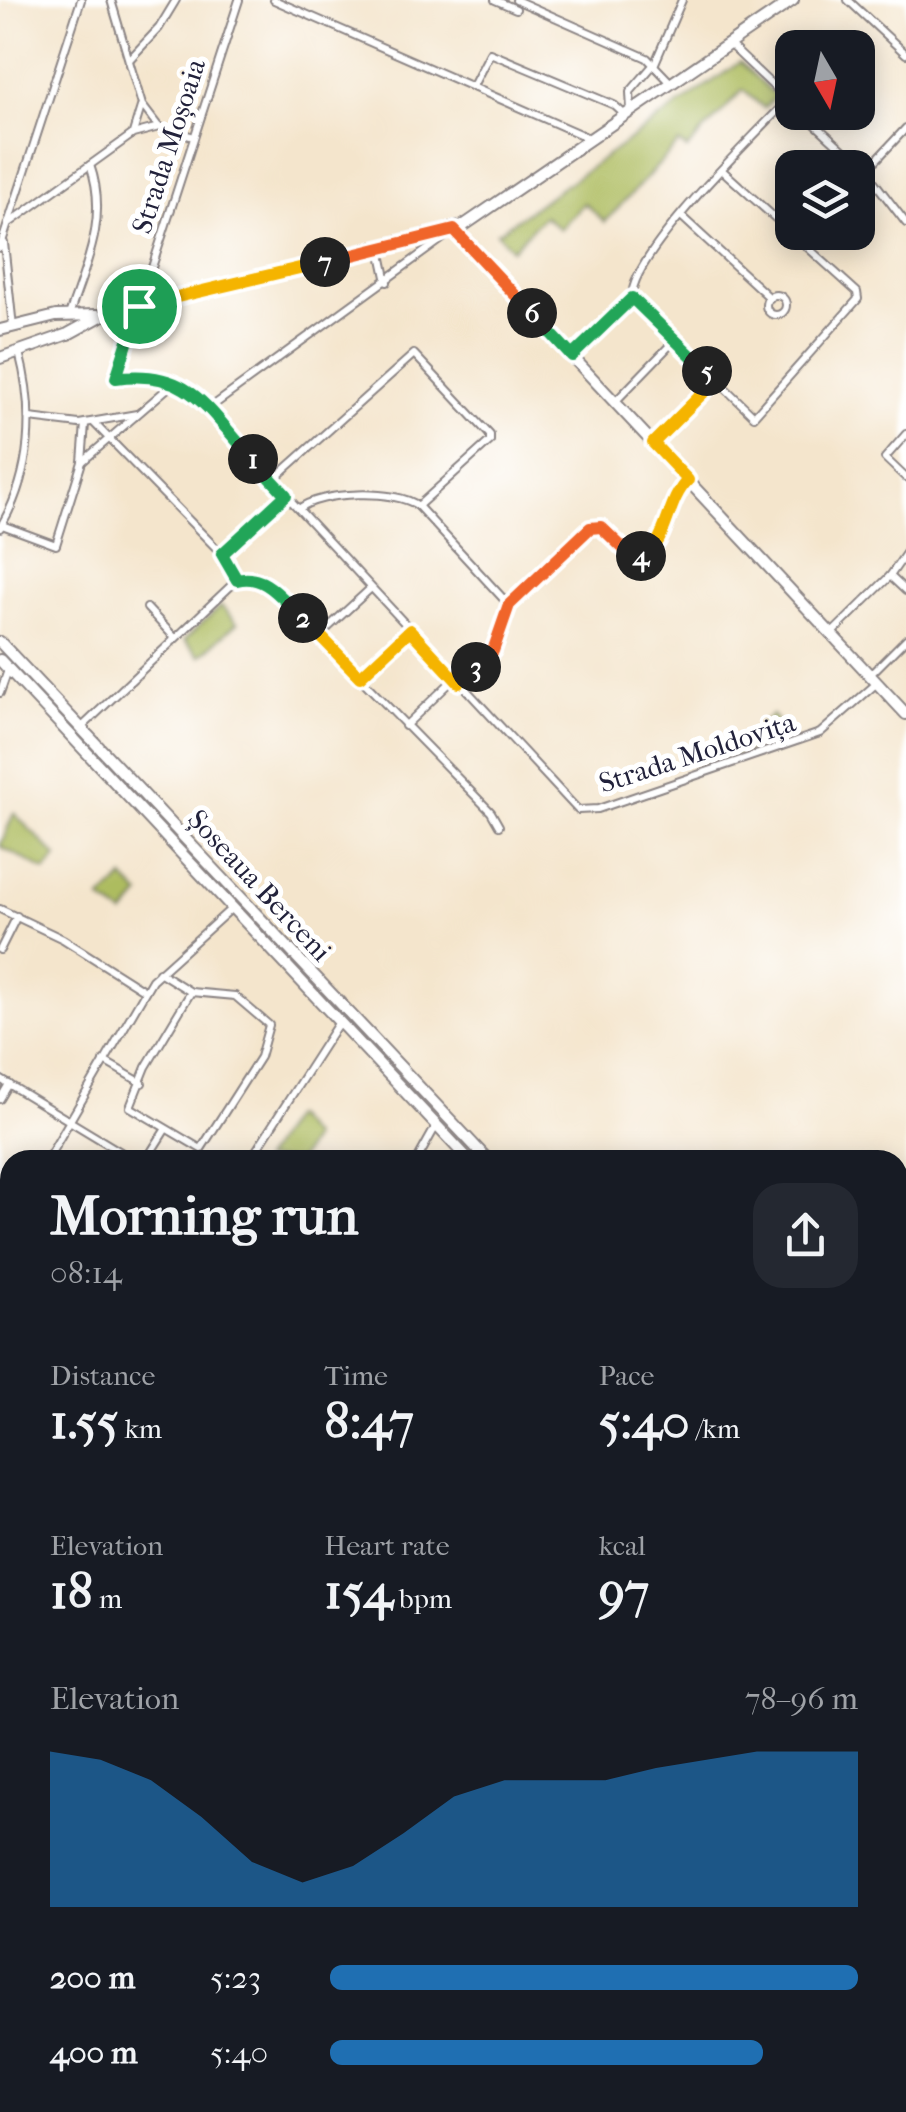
<!DOCTYPE html>
<meta charset="utf-8">
<style>
body{margin:0;font-family:"IM FELL French Canon",serif;background:#242831;color:#f1f3f6;height:100vh;display:flex;flex-direction:column;font-size:38px;white-space:nowrap}
*{box-sizing:border-box;margin:0}
p{font-size:32px;color:#9ea1a6}
.icon{flex:none;width:55px;height:55px;fill:none;stroke:currentColor;stroke-width:2;stroke-linecap:round;stroke-linejoin:round}
.map{position:relative;flex:1;overflow:hidden}
.panel{position:absolute;left:0px;top:1150px;width:908px;height:962px;display:flex;flex-direction:column;background:#171b24;border-radius:30px 30px 0 0;box-shadow:0 5px 25px #0003}
.panel>*{flex:none}
.needle{width:65px;rotate:171deg}
.fabs{position:absolute;left:775px;top:30px;display:grid;gap:20px}
.fabs a{display:grid;place-items:center;width:100px;height:100px;border-radius:20px;background:#171b24;box-shadow:0 5px 25px #0003;font-size:50px}
.pin{position:absolute;display:grid;place-items:center;width:85px;height:85px;color:#fff;margin:-42px;border:5px solid #fff;border-radius:50%;box-shadow:0 2px 10px #0007}
.km{position:absolute;width:50px;height:50px;margin:-25px;border-radius:50%;background:#222;color:#fff;font-size:28px;line-height:50px;text-align:center}
.round{display:grid;place-items:center;flex:none;width:105px;height:105px;border-radius:30px;background:#242831}
.summary{display:flex;align-items:center;justify-content:space-between;height:170px;padding:0 50px}
h1{font-size:55px;font-weight:700;line-height:75px}
.metrics{display:grid;grid-template-columns:repeat(3,1fr);gap:15px;height:170px;padding:10px 50px}
.metrics div{display:grid;align-content:center}
.metrics b{font-size:50px;font-weight:700}
.metrics small{font-size:28px;font-weight:400}
.metrics p{font-size:28px}
.chart{height:280px;padding:20px 50px}
.chart p{display:flex;justify-content:space-between}
.chart svg{width:100%;height:180px;margin-top:10px;fill:#1f6fb2;opacity:.7}
ul{padding:0 50px;list-style:none;font-size:32px}
li{display:grid;grid-template-columns:160px 120px 1fr;align-items:center;height:75px}
li i{height:25px;border-radius:12px;background:#1f6fb2}
.map>svg:first-child{display:block}
.green{fill:#adbc5f;stroke:#686f4d;stroke-width:2.5}
.lines{fill:none;stroke-linecap:round;stroke-linejoin:round}
.street-casing{stroke:#8b8484;stroke-width:10}
.secondary-casing{stroke:#8b8484;stroke-width:14}
.primary-casing{stroke:#8b8484;stroke-width:15}
.street{stroke:#fff;stroke-width:6}
.secondary{stroke:#fff;stroke-width:10}
.primary{stroke:#fff;stroke-width:11}
.tram{stroke:#22223b;stroke-width:2.5}
.split-1-casing{stroke:#fff;stroke-width:20}
.split-2-casing{stroke:#fff;stroke-width:20}
.split-3-casing{stroke:#fff;stroke-width:20}
.split-4-casing{stroke:#fff;stroke-width:20}
.split-5-casing{stroke:#fff;stroke-width:20}
.split-6-casing{stroke:#fff;stroke-width:20}
.split-7-casing{stroke:#fff;stroke-width:20}
.split-8-casing{stroke:#fff;stroke-width:20}
.split-1{stroke:#22a559;stroke-width:12}
.split-2{stroke:#22a559;stroke-width:12}
.split-3{stroke:#f5b400;stroke-width:12}
.split-4{stroke:#f0652b;stroke-width:12}
.split-5{stroke:#f5b400;stroke-width:12}
.split-6{stroke:#22a559;stroke-width:12}
.split-7{stroke:#f0652b;stroke-width:12}
.split-8{stroke:#f5b400;stroke-width:12}
.labels{text-anchor:middle;stroke-width:10;stroke-linejoin:round;paint-order:stroke}
.street-label{font-size:28px;fill:#22223b;stroke:#fff}
</style>
<div class="map">
<svg width="906" height="2112" viewBox="0 0 906 2112">
<rect width="100%" height="100%" fill="#fff"/>
<filter id="ink" filterUnits="userSpaceOnUse"><feTurbulence type="fractalNoise" baseFrequency=".01" numOctaves="2"/><feDisplacementMap in="SourceGraphic" scale="20" xChannelSelector="R" yChannelSelector="G"/><feConvolveMatrix kernelMatrix="1 2 1 2 8 2 1 2 1" color-interpolation-filters="sRGB"/></filter>
<filter id="wash" filterUnits="userSpaceOnUse"><feTurbulence type="fractalNoise" baseFrequency=".0048" numOctaves="4" result="noise"/><feDisplacementMap in="SourceGraphic" scale="40" xChannelSelector="R" yChannelSelector="G"/><feGaussianBlur stdDeviation="2.25" result="paint"/><feColorMatrix in="noise" values="0 0 0 0 0 0 0 0 0 0 0 0 0 0 0 0 0 1.4 0 .05"/><feComposite in="paint" operator="in"/></filter>
<g filter="url(#wash)">
<rect width="100%" height="100%" fill="#f4e5cc"/>
<g class="green">
<path d="M740,62L776,96L764,108L743,90L687,149L679,143L605,222L584,203L560,229L544,216L512,249L497,233Z"/>
<path d="M221,606L237,623L200,656L184,640Z"/>
<path d="M772,715L789,736L734,755L731,749Z"/>
<path d="M14,813L57,857L46,871L0,846Z"/>
<path d="M124,878L141,895L124,915L101,900Z"/>
<path d="M292,1116L312,1138L299,1160H263Z"/>
<path d="M10,2015V2102H468L469,2112H0V2025Z"/>
</g>
</g>
<g filter="url(#ink)">
<g class="lines">
<g class="street-casing">
<g id="street">
<path d="M111,0L142,105L158,126"/>
<path d="M239,0L116,378L159,375L190,392L578,810L598,809L820,733L877,683"/>
<path d="M274,0L591,139"/>
<path d="M495,0L516,9"/>
<path d="M516,0L647,58L671,83"/>
<path d="M848,0L906,54"/>
<path d="M729,44L792,104"/>
<path d="M129,60L159,28L176,0"/>
<path d="M473,86L490,53L614,105L625,115"/>
<path d="M631,111L630,92L655,63L682,0"/>
<path d="M802,112L866,171L906,223"/>
<path d="M133,133L141,107"/>
<path d="M866,171L906,128"/>
<path d="M681,216L770,298"/>
<path d="M8,224L133,134L159,127L194,137"/>
<path d="M4,243L13,327"/>
<path d="M0,248L81,0"/>
<path d="M380,249L387,282"/>
<circle cx="776" cy="305" r="10"/>
<path d="M632,298L754,416L858,299L857,292L723,171"/>
<path d="M69,315C86,265 109,218 90,165"/>
<path d="M572,355L632,298C629,256 755,135 788,100"/>
<path d="M615,402L675,340"/>
<path d="M207,410L453,231"/>
<path d="M30,418L79,424L137,414"/>
<path d="M94,423L222,554L237,580"/>
<path d="M906,434L885,458L906,478"/>
<path d="M654,442L715,380"/>
<path d="M82,462L176,381"/>
<path d="M272,481L414,354L490,435V441L418,506C397,489 319,491 299,509"/>
<path d="M418,506L509,605"/>
<path d="M2,525L56,545L82,462L85,424"/>
<path d="M0,528C32,474 35,412 19,352"/>
<path d="M222,554L285,495"/>
<path d="M890,576L906,591"/>
<path d="M237,580L250,579L272,588L491,812L499,826"/>
<path d="M147,608L175,638"/>
<path d="M832,633L890,576L906,553"/>
<path d="M320,635L371,588"/>
<path d="M870,675L906,639"/>
<path d="M360,677L410,630"/>
<path d="M459,683L493,651L509,605L590,528L601,527L634,556L650,552C670,531 665,501 688,480"/>
<path d="M0,693L8,670"/>
<path d="M405,726L455,678"/>
<path d="M81,728L237,580"/>
<path d="M0,909L63,939L145,991"/>
<path d="M0,950L17,916"/>
<path d="M159,972L191,992"/>
<path d="M191,992L235,996L269,1025L260,1057L201,1149L130,1107L146,1067Z"/>
<path d="M104,1061L142,1083"/>
<path d="M0,1079L134,1160"/>
<path d="M0,1099L9,1084"/>
<path d="M47,1160L152,980L233,907"/>
<path d="M146,1160L165,1130"/>
<path d="M250,1160L339,1022"/>
<path d="M417,1160L436,1126"/>
<path d="M0,1226L10,1232"/>
<path d="M0,1239L10,1222"/>
<path d="M0,1389L10,1394"/>
<path d="M898,1733L906,1726"/>
<path d="M898,1767L906,1772"/>
<path d="M0,1780L10,1760"/>
<path d="M0,1836L10,1840"/>
<path d="M0,1937L10,1941"/>
<path d="M0,2014L10,2007"/>
<path d="M510,2102V2112"/>
<path d="M626,2102L651,2112"/>
<path d="M708,2112L712,2102"/>
<path d="M759,2112V2102"/>
</g>
</g>
<g class="secondary-casing">
<g id="secondary">
<path d="M454,230L906,714"/>
<path d="M0,330L56,316L97,315"/>
<path d="M0,358L68,334L101,316L463,226L793,0"/>
<path d="M0,642L488,1160"/>
<path d="M0,660L469,1160"/>
<path d="M898,1410L906,1402"/>
<path d="M898,1595L906,1605"/>
<path d="M898,1617L906,1626"/>
</g>
</g>
<g class="primary-casing">
<g id="primary">
<path d="M0,1535L10,1539"/>
<path d="M0,1555L10,1559"/>
<path d="M898,1893L906,1897"/>
<path d="M898,1910L906,1913"/>
</g>
</g>
<use href="#street" class="street"/>
<use href="#secondary" class="secondary"/>
<use href="#primary" class="primary"/>
<g class="tram">
<path d="M0,1543L10,1547"/>
<path d="M898,1905L906,1908"/>
</g>
</g>
</g>
<g class="lines" filter="url(#ink)">
<g class="split-1-casing">
<path id="split-1" d="M139,306L116,378C191,368 207,410 253,459"/>
</g>
<g class="split-2-casing">
<path id="split-2" d="M253,459L286,495L222,554L237,580C266,572 284,602 303,618"/>
</g>
<g class="split-3-casing">
<path id="split-3" d="M303,618L360,677L410,630L459,683L476,667"/>
</g>
<g class="split-4-casing">
<path id="split-4" d="M476,667L493,651L509,605L590,528L601,527L627,552L641,556"/>
</g>
<g class="split-5-casing">
<path id="split-5" d="M641,556C668,547 665,502 688,480L653,443L716,380L707,371"/>
</g>
<g class="split-6-casing">
<path id="split-6" d="M532,313L572,356L632,298L707,371"/>
</g>
<g class="split-7-casing">
<path id="split-7" d="M325,262L454,230L532,313"/>
</g>
<g class="split-8-casing">
<path id="split-8" d="M139,306L325,262"/>
</g>
<use href="#split-1" class="split-1"/>
<use href="#split-2" class="split-2"/>
<use href="#split-3" class="split-3"/>
<use href="#split-4" class="split-4"/>
<use href="#split-5" class="split-5"/>
<use href="#split-6" class="split-6"/>
<use href="#split-7" class="split-7"/>
<use href="#split-8" class="split-8"/>
</g>
<g class="labels">
<g class="street-label">
<text transform="translate(168 146) rotate(-72)" y="10">Strada Moșoaia</text>
<text transform="translate(697 752) rotate(-18)" y="10">Strada Moldovița</text>
<text transform="translate(260 885) rotate(47)" y="10">Șoseaua Berceni</text>
</g>
</g>
</svg>
<div class="fabs">
<a><svg class="needle" viewBox="-14 -14 28 28"><path d="M0-13l5 13h-10z" fill="#e53935"/><path d="M0 13l5-13h-10z" fill="#9ea1a6"/></svg></a>
<a><svg class="icon" aria-label="layers" viewBox="0 0 24 24"><path d="M12 4l9 5-9 5-9-5zM3 14l9 5 9-5"/></svg></a>
</div>
<div class="pin" style="left:139px;top:306px;background:#1e9e55"><svg class="icon" aria-label="arrive" viewBox="0 0 24 24"><path d="M6 21V4h12l-3 4 3 4H6"/></svg></div>
<b class="km" style="left:253px;top:459px">1</b>
<b class="km" style="left:303px;top:618px">2</b>
<b class="km" style="left:476px;top:667px">3</b>
<b class="km" style="left:641px;top:556px">4</b>
<b class="km" style="left:707px;top:371px">5</b>
<b class="km" style="left:532px;top:313px">6</b>
<b class="km" style="left:325px;top:262px">7</b>
<section class="panel">
<div class="summary"><div><h1>Morning run</h1><p>08:14</p></div><a class="round"><svg class="icon" aria-label="share" viewBox="0 0 24 24"><path d="M12 15V3M7 8l5-5 5 5M5 13v7h14v-7"/></svg></a></div>
<div class="metrics">
<div><p>Distance</p><b>1.55<small> km</small></b></div>
<div><p>Time</p><b>8:47</b></div>
<div><p>Pace</p><b>5:40<small> /km</small></b></div>
</div>
<div class="metrics">
<div><p>Elevation</p><b>18<small> m</small></b></div>
<div><p>Heart rate</p><b>154<small> bpm</small></b></div>
<div><p>kcal</p><b>97</b></div>
</div>
<div class="chart"><p><span>Elevation</span>78–96 m</p>
<svg viewBox="0 0 160 44" preserveAspectRatio="none"><path d="M0 44V6L10 8L20 13L30 22L40 33L50 38L60 34L70 26L80 17L90 13L100 13L110 13L120 10L130 8L140 6L150 6L160 6V44z"/></svg>
</div>
<ul>
<li><b>200 m</b>5:23<i style="width:100%"></i></li>
<li><b>400 m</b>5:40<i style="width:82%"></i></li>
</ul>
</section>
</div>
